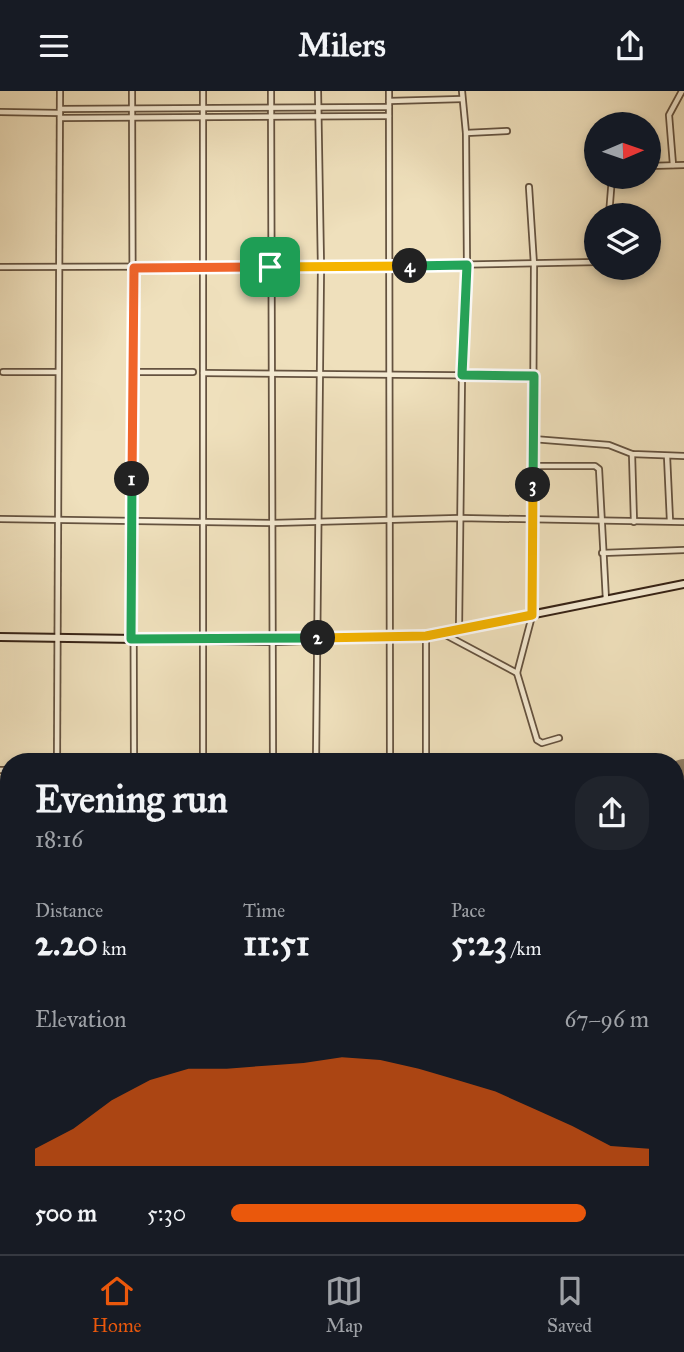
<!DOCTYPE html>
<meta charset="utf-8">
<style>
body{margin:0;font-family:"IM FELL Great Primer",serif;background:#20242c;color:#f1f3f6;height:100vh;display:flex;flex-direction:column;font-size:26px;white-space:nowrap}
*{box-sizing:border-box;margin:0}
p{font-size:23px;color:#9ea1a6}
.icon{flex:none;width:38px;height:38px;fill:none;stroke:currentColor;stroke-width:2;stroke-linecap:round;stroke-linejoin:round}
.map{position:relative;flex:1;overflow:hidden}
.side{position:absolute;left:0px;top:662px;width:684px;height:502px;display:flex;flex-direction:column;background:#171b24;border-radius:28px 28px 0 0;box-shadow:0 4px 10px #0003}
.side>*{flex:none}
.needle{width:46px;rotate:88deg}
.fabs{position:absolute;left:584px;top:21px;display:grid;gap:14px}
.fabs a{display:grid;place-items:center;width:77px;height:77px;border-radius:50%;background:#171b24;box-shadow:0 4px 10px #0003;font-size:35px}
.pin{position:absolute;display:grid;place-items:center;width:60px;height:60px;color:#fff;margin:-30px;border-radius:14px;box-shadow:0 4px 10px #0006}
.km{position:absolute;width:35px;height:35px;margin:-18px;border-radius:50%;background:#222;color:#fff;font-size:19px;line-height:35px;text-align:center}
.round{display:grid;place-items:center;flex:none;width:74px;height:74px;border-radius:28px;background:#20242c}
.headline{display:flex;align-items:center;justify-content:space-between;height:119px;padding:0 35px}
h1{font-size:38px;font-weight:700;line-height:52px}
.figures{display:grid;grid-template-columns:repeat(3,1fr);gap:10px;height:119px;padding:7px 35px}
.figures div{display:grid;align-content:center}
.figures b{font-size:35px;font-weight:700}
.figures small{font-size:19px;font-weight:400}
.figures p{font-size:19px}
.chart{height:196px;padding:14px 35px}
.chart p{display:flex;justify-content:space-between}
.chart svg{width:100%;height:126px;margin-top:7px;fill:#ea580c;opacity:.7}
ul{padding:0 35px;list-style:none;font-size:23px}
li{display:grid;grid-template-columns:112px 84px 1fr;align-items:center;height:52px}
li i{height:18px;border-radius:9px;background:#ea580c}
header{display:flex;justify-content:space-between;align-items:center;height:91px;padding:0 35px;background:#171b24;font-size:32px;font-weight:700}
.tabs{display:flex;justify-content:space-around;align-items:center;height:98px;border-top:2px solid #363941;background:#171b24;font-size:19px;color:#9ea1a6}
.tabs a{display:grid;justify-items:center;gap:4px}
.tabs .active{color:#ea580c}
.map>svg:first-child{display:block}
.lines{fill:none;stroke-linecap:round;stroke-linejoin:round}
.runway{stroke:#928168;stroke-width:32}
.street-casing{stroke:#64523f;stroke-width:8}
.secondary-casing{stroke:#362215;stroke-width:10}
.street{stroke:#f5ebd3;stroke-width:4.5}
.secondary{stroke:#f5ebd3;stroke-width:6}
.split-1-casing{stroke:#fff;stroke-width:14}
.split-2-casing{stroke:#fff;stroke-width:14}
.split-3-casing{stroke:#fff;stroke-width:14}
.split-4-casing{stroke:#fff;stroke-width:14}
.split-5-casing{stroke:#fff;stroke-width:14}
.split-1{stroke:#f0652b;stroke-width:9}
.split-2{stroke:#22a559;stroke-width:9}
.split-3{stroke:#f5b400;stroke-width:9}
.split-4{stroke:#22a559;stroke-width:9}
.split-5{stroke:#f5b400;stroke-width:9}
</style>
<header><svg class="icon" aria-label="menu" viewBox="0 0 24 24"><path d="M4 6h16M4 12h16M4 18h16"/></svg>Milers<svg class="icon" aria-label="share" viewBox="0 0 24 24"><path d="M12 15V3M7 8l5-5 5 5M5 13v7h14v-7"/></svg></header>
<div class="map">
<svg width="684" height="1163" viewBox="0 0 684 1163">
<rect width="100%" height="100%" fill="#efe0bc"/>
<filter id="stains"><feTurbulence type="fractalNoise" baseFrequency=".00286" numOctaves="4"/><feColorMatrix values="0 0 0 0 .2 0 0 0 0 .09 0 0 0 0 .02 0 0 0 .5 -.17"/></filter>
<radialGradient id="worn" r=".72"><stop offset=".6" stop-color="#630" stop-opacity="0"/><stop offset="1" stop-color="#630" stop-opacity=".3"/></radialGradient>
<g class="lines">
<path class="runway" d="M676,687L684,684"/>
<g class="street-casing">
<g id="street">
<path d="M132,0L134,670"/>
<path d="M203,0V670"/>
<path d="M271,0L273,670"/>
<path d="M389,0L390,670"/>
<path d="M389,10L462,8"/>
<path d="M60,18L389,16"/>
<path d="M0,21L60,22"/>
<path d="M60,27L389,25"/>
<path d="M466,42L507,40"/>
<path d="M673,74L669,24L682,0"/>
<path d="M649,75L684,74"/>
<path d="M609,124L612,86"/>
<path d="M0,176L390,175L597,171"/>
<path d="M3,281H58"/>
<path d="M134,281H193"/>
<path d="M203,282L534,285"/>
<path d="M533,348L609,354L632,363L684,365"/>
<path d="M632,363L634,431"/>
<path d="M667,365L670,430"/>
<path d="M533,375H595L599,378L606,509"/>
<path d="M0,428L272,432L459,427L684,431"/>
<path d="M602,462L684,459"/>
<path d="M459,538L462,284L467,174L466,42L462,0"/>
<path d="M442,542L517,582L537,649L542,652L559,647"/>
<path d="M517,582L532,525L534,174L529,96"/>
<path d="M57,670L60,0"/>
<path d="M316,670L321,176L318,0"/>
<path d="M426,670V545"/>
<path d="M0,679H9"/>
<path d="M676,734L684,732"/>
<path d="M676,747L684,765"/>
<path d="M0,814H9"/>
<path d="M676,859L684,875"/>
<path d="M0,863L9,870"/>
<path d="M676,895L684,891"/>
<path d="M676,970L684,989"/>
<path d="M676,1057L684,1053"/>
<path d="M676,1070L684,1088"/>
<path d="M44,1155L45,1163"/>
<path d="M108,1155L109,1163"/>
<path d="M192,1155L195,1163"/>
<path d="M58,1163L80,1155"/>
<path d="M278,1163L291,1159"/>
<path d="M452,1163L462,1155"/>
<path d="M553,1163L563,1155"/>
<path d="M664,1163L666,1155"/>
</g>
</g>
<g class="secondary-casing">
<g id="secondary">
<path d="M0,546L273,550L426,545L684,493"/>
<path d="M393,1155L399,1163"/>
</g>
</g>
<use href="#street" class="street"/>
<use href="#secondary" class="secondary"/>
</g>
<g class="lines">
<g class="split-1-casing">
<path id="split-1" d="M132,388L134,177L270,176"/>
</g>
<g class="split-2-casing">
<path id="split-2" d="M132,388L131,548L318,547"/>
</g>
<g class="split-3-casing">
<path id="split-3" d="M318,547L426,545L532,524L533,394"/>
</g>
<g class="split-4-casing">
<path id="split-4" d="M410,175L467,174L462,284L534,285L533,394"/>
</g>
<g class="split-5-casing">
<path id="split-5" d="M270,176L410,175"/>
</g>
<use href="#split-1" class="split-1"/>
<use href="#split-2" class="split-2"/>
<use href="#split-3" class="split-3"/>
<use href="#split-4" class="split-4"/>
<use href="#split-5" class="split-5"/>
</g>
<rect width="100%" height="100%" filter="url(#stains)"/>
<rect width="100%" height="100%" fill="url(#worn)"/>
</svg>
<div class="fabs">
<a><svg class="needle" viewBox="-14 -14 28 28"><path d="M0-13l5 13h-10z" fill="#e53935"/><path d="M0 13l5-13h-10z" fill="#9ea1a6"/></svg></a>
<a><svg class="icon" aria-label="layers" viewBox="0 0 24 24"><path d="M12 4l9 5-9 5-9-5zM3 14l9 5 9-5"/></svg></a>
</div>
<div class="pin" style="left:270px;top:176px;background:#1e9e55"><svg class="icon" aria-label="arrive" viewBox="0 0 24 24"><path d="M6 21V4h12l-3 4 3 4H6"/></svg></div>
<b class="km" style="left:132px;top:388px">1</b>
<b class="km" style="left:318px;top:547px">2</b>
<b class="km" style="left:533px;top:394px">3</b>
<b class="km" style="left:410px;top:175px">4</b>
<section class="side">
<div class="headline"><div><h1>Evening run</h1><p>18:16</p></div><a class="round"><svg class="icon" aria-label="share" viewBox="0 0 24 24"><path d="M12 15V3M7 8l5-5 5 5M5 13v7h14v-7"/></svg></a></div>
<div class="figures">
<div><p>Distance</p><b>2.20<small> km</small></b></div>
<div><p>Time</p><b>11:51</b></div>
<div><p>Pace</p><b>5:23<small> /km</small></b></div>
</div>
<div class="chart"><p><span>Elevation</span>67–96 m</p>
<svg viewBox="0 0 160 44" preserveAspectRatio="none"><path d="M0 44V38L10 31L20 21L30 14L40 10L50 10L60 9L70 8L80 6L90 7L100 10L110 14L120 18L130 24L140 30L150 37L160 38V44z"/></svg>
</div>
<ul>
<li><b>500 m</b>5:30<i style="width:85%"></i></li>
</ul>
</section>
</div>
<nav class="tabs">
<a class="active"><svg class="icon" aria-label="home" viewBox="0 0 24 24"><path d="M3 11l9-7 9 7M6 9v11h12V9"/></svg>Home</a>
<a><svg class="icon" aria-label="map" viewBox="0 0 24 24"><path d="M3 6l6-2 6 2 6-2v14l-6 2-6-2-6 2zM9 4v14M15 6v14"/></svg>Map</a>
<a><svg class="icon" aria-label="saved" viewBox="0 0 24 24"><path d="M7 4h10v16l-5-4-5 4z"/></svg>Saved</a>
</nav>
